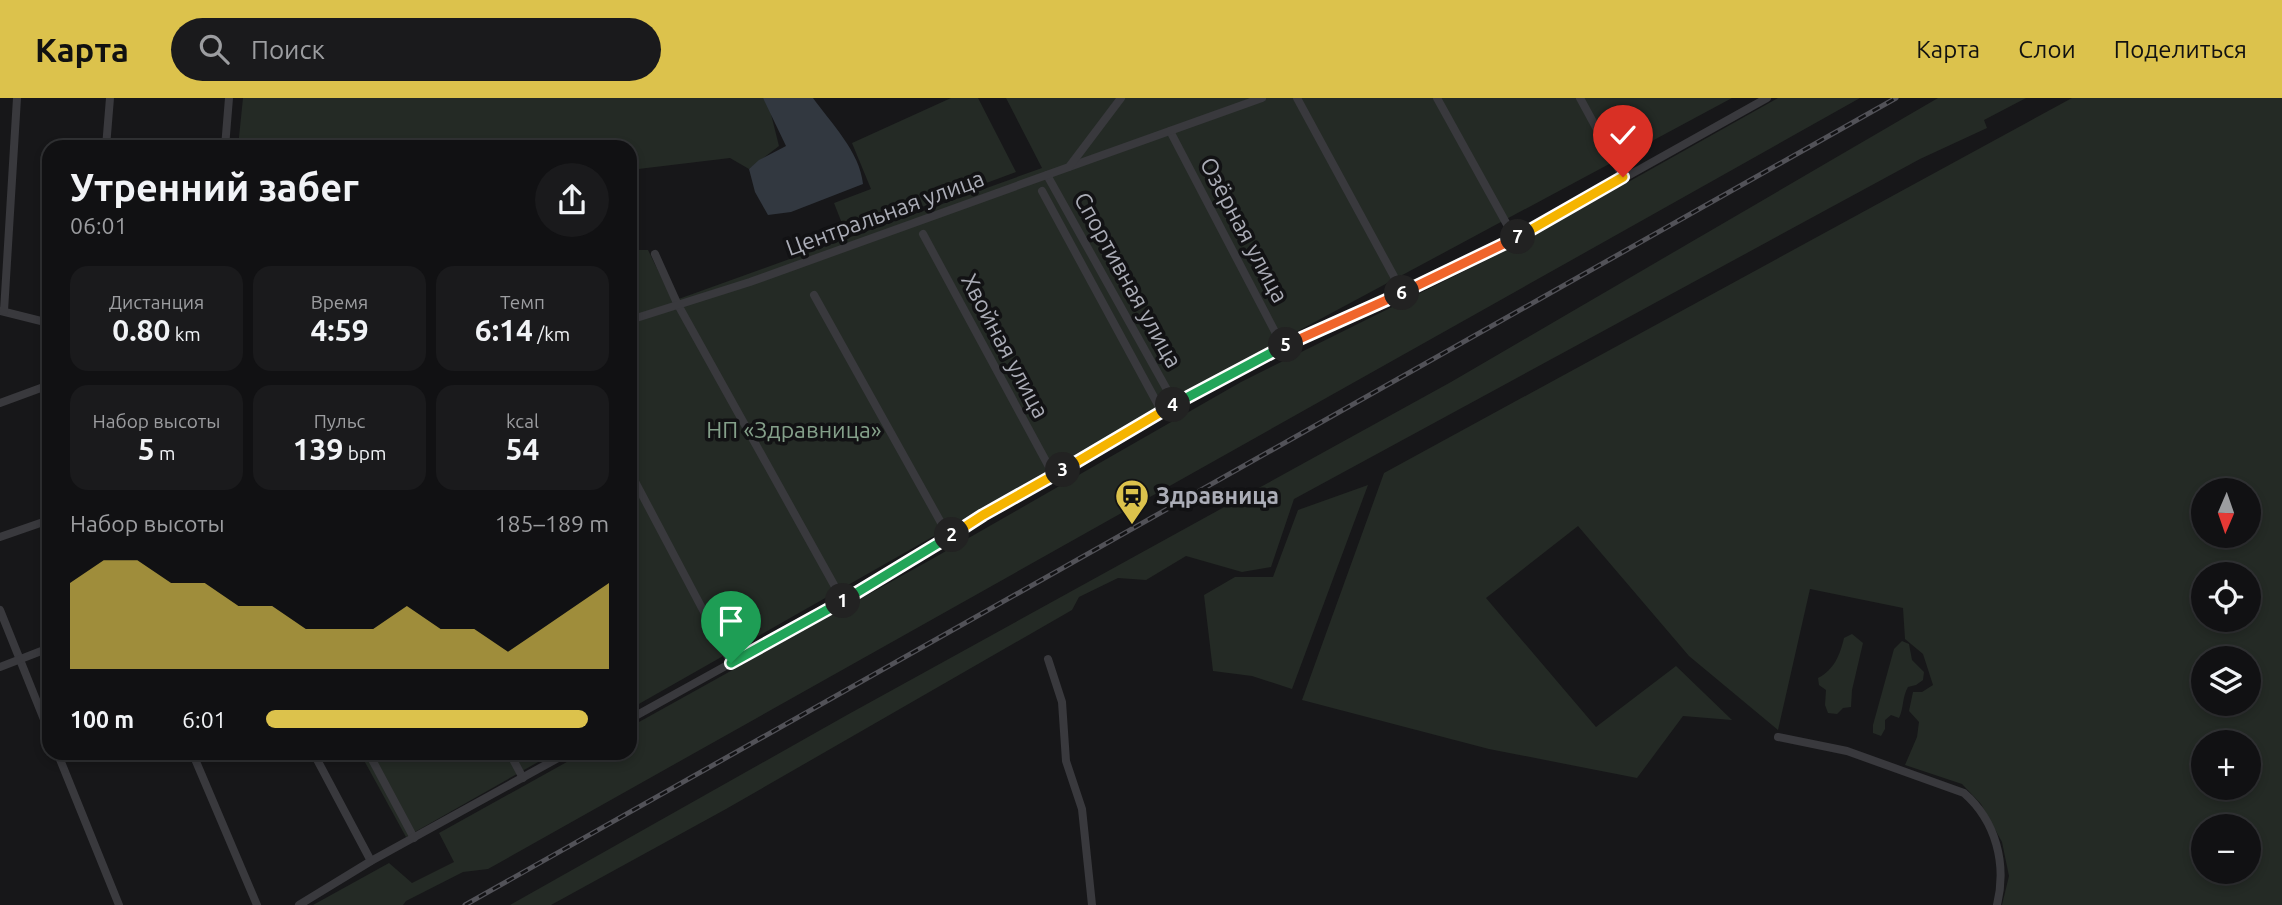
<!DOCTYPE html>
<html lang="ru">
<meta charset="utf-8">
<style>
body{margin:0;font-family:Ubuntu,sans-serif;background:#1a1a1c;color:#f1f3f6;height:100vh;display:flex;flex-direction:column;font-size:26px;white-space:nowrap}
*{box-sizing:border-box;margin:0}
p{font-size:23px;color:#9c9da0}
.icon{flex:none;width:38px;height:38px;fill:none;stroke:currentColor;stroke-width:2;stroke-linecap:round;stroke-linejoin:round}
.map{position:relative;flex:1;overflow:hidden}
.details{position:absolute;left:42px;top:42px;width:595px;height:620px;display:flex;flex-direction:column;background:#111113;border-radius:21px;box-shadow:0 4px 10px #0003,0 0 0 2px #303133}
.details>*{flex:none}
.needle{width:46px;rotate:182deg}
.fabs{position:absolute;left:2191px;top:380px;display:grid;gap:14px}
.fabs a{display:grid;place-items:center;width:70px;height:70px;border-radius:50%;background:#111113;box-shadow:0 4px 10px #0003,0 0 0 2px #303133;font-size:35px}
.pin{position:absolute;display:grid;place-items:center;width:60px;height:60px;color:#fff;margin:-72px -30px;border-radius:50% 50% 50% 0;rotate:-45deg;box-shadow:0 0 7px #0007}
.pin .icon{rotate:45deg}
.km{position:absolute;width:35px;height:35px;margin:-18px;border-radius:50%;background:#222;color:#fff;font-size:19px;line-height:35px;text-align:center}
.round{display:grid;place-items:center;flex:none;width:74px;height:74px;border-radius:37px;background:#1a1a1c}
.headline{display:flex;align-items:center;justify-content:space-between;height:119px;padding:0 28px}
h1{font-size:38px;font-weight:700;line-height:52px}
.stats{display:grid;grid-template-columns:repeat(3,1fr);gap:10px;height:119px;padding:7px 28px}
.stats div{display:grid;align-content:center;border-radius:18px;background:#1a1a1c;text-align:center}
.stats b{font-size:30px;font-weight:700}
.stats small{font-size:19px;font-weight:400}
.stats p{font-size:19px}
.chart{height:196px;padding:14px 28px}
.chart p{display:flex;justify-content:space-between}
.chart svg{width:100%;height:126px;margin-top:7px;fill:#dcc24c;opacity:.7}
ul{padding:0 28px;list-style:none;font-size:23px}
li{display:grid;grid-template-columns:112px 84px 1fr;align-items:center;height:52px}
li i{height:18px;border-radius:9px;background:#dcc24c}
header{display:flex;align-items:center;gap:42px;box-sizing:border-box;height:98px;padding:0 35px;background:#dcc24c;color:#111}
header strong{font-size:33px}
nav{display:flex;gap:38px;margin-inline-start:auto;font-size:24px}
.search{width:490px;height:63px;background:#1a1a1c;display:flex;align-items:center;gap:18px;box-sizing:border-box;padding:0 24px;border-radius:38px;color:#9c9da0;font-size:26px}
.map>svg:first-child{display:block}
.green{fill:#242a25;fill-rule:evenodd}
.water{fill:#323840}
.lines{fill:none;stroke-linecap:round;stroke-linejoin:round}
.minor{stroke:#39393d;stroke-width:8}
.rail-casing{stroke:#525258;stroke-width:5}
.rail{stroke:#121214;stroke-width:2.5;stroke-dasharray:8;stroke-linecap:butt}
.split-1-casing{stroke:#fff;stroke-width:14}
.split-2-casing{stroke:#fff;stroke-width:14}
.split-3-casing{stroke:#fff;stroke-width:14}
.split-4-casing{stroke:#fff;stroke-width:14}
.split-5-casing{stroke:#fff;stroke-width:14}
.split-6-casing{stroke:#fff;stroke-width:14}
.split-7-casing{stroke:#fff;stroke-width:14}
.split-8-casing{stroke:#fff;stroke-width:14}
.split-1{stroke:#22a559;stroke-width:9}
.split-2{stroke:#22a559;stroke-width:9}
.split-3{stroke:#f5b400;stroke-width:9}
.split-4{stroke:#f5b400;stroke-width:9}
.split-5{stroke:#22a559;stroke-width:9}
.split-6{stroke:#f0652b;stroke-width:9}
.split-7{stroke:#f0652b;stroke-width:9}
.split-8{stroke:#f5b400;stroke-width:9}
.labels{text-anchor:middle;stroke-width:7;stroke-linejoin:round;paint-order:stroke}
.street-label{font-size:23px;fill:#abadb7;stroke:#121214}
.park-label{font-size:23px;fill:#84a08a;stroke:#121214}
.poi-label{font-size:23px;font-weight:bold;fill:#abadb7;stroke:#121214;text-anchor:start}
</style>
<header>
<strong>Карта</strong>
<div class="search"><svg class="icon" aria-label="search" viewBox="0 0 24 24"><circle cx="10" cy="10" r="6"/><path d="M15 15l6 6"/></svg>Поиск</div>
<nav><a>Карта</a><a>Слои</a><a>Поделиться</a></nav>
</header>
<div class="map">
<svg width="2282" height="807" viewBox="0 0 2282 807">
<rect width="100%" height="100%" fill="#171719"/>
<g class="green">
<path d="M243,0H763L769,8L779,48L749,71L730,60L630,72V49H238Z"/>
<path d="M951,0H978L1016,74L884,123L880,114L843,128L834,105L871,91L852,45Z"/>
<path d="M1006,0H1732L1231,269L630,611V152H648L673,203L1042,70Z"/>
<path d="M1778,0H1860L488,771L463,774L406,803L403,807H313L389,765L412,785L454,764L439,735L583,655L630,654V629L932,461L1241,284L1507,152Z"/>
<path d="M1938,0H2026L1984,22L1987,30L1920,61L1294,401L1271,469L1242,474L1186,458L1146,482L1118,480L1079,499L1072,512L726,711L551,807H510L847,617L1451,284Z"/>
<path d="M2072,0H2282V807H2002L2009,778L2002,744L1981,706L1962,686L1905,667L1917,639L1919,624L1909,613L1913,594H1922L1933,587L1923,556L1905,541L1903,510L1810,491L1778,632L1689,558L1578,428L1486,500L1596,629L1676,568L1732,622L1683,618L1637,680L1489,651L1302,602L1384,375ZM2203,392H2249V438H2203ZM2203,476H2249V522H2203ZM2203,560H2249V606H2203ZM2203,644H2249V690H2203ZM2203,728H2249V774H2203Z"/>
<path d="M1368,387L1292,591L1252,578L1213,573L1204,497L1235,479H1273L1298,412Z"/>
<path d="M1852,536L1863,545L1852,592L1851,609L1843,610L1837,616L1828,615L1825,607L1826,592L1819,587L1818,580C1834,572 1840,557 1844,540Z"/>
<path d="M1902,543L1909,546L1912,562L1924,574L1923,582L1916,587L1908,589C1902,599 1904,610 1899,620L1891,617L1885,622V631L1881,638L1873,635V627L1894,551Z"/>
<path d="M360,655H554L406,739Z"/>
</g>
<path class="water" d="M763,0H813C831,25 860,54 863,86L791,114L768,117L755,94L749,71L759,62L786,48Z"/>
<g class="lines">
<g class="minor">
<path d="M1297,0L1403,195"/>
<path d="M1437,0L1515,141"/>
<path d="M1580,0L1623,79"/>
<path d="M1170,33L1283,249"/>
<path d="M106,49L110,0"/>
<path d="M225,49L229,0"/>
<path d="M1069,69L1262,0"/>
<path d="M1047,77L1175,306"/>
<path d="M1042,93L1162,314"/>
<path d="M923,136L1054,378"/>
<path d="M655,156L677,205L843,503"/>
<path d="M814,197L949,439"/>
<path d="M1,213L49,225"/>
<path d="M4,213L17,0"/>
<path d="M630,222L750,184L1069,69L1121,0"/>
<path d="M0,305L49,287"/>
<path d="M630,374L731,565"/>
<path d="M0,439L49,422"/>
<path d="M0,512L49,634"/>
<path d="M1048,561L1062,604L1066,663L1082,711L1092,807"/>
<path d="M0,569L49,550"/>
<path d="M630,621L843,503L983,417L1175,306L1290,245L1403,195L1515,141L1767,0"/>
<path d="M1778,639L1847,653L1964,695C1996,723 2007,766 1997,807"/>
<path d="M57,654L119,807"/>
<path d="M192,654L257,807"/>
<path d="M313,654L371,763"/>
<path d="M368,654L414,740"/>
<path d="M509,654L523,680"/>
<path d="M299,807L371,763L569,654"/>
</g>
<g class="rail-casing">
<path id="rail" d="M465,807L1896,0"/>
</g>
<use href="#rail" class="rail"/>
</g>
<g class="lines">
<g class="split-1-casing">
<path id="split-1" d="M731,565L843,503"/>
</g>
<g class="split-2-casing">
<path id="split-2" d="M843,503L952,437"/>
</g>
<g class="split-3-casing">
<path id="split-3" d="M952,437L983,417L1063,372"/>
</g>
<g class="split-4-casing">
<path id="split-4" d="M1063,372L1173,307"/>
</g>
<g class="split-5-casing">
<path id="split-5" d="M1173,307L1286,247"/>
</g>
<g class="split-6-casing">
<path id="split-6" d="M1286,247L1402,195"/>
</g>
<g class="split-7-casing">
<path id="split-7" d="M1402,195L1518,139"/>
</g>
<g class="split-8-casing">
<path id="split-8" d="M1518,139L1623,79"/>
</g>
<use href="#split-1" class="split-1"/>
<use href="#split-2" class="split-2"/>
<use href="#split-3" class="split-3"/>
<use href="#split-4" class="split-4"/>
<use href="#split-5" class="split-5"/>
<use href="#split-6" class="split-6"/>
<use href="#split-7" class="split-7"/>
<use href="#split-8" class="split-8"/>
</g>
<defs>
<g id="station-pin" transform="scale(1.75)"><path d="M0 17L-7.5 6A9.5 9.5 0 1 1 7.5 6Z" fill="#dcc24c" stroke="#121214"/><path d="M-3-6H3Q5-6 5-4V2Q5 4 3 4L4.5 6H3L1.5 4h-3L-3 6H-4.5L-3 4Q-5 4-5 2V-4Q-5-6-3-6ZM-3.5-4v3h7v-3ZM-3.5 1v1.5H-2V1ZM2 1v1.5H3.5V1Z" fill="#111"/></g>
</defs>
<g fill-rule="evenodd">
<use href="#station-pin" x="1132" y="398"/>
</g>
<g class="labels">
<g class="street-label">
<text transform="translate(885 115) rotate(-20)" y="8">Центральная улица</text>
<text transform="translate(1244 132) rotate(62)" y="8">Озёрная улица</text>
<text transform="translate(1128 182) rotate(61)" y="8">Спортивная улица</text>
<text transform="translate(1005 248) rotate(62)" y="8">Хвойная улица</text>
</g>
<g class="park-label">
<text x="794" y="340">НП «Здравница»</text>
</g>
<g class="poi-label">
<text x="1156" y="406">Здравница</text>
</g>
</g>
</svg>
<div class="fabs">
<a><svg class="needle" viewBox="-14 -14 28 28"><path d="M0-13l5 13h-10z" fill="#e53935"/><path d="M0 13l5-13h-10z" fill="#9c9da0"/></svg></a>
<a><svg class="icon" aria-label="locate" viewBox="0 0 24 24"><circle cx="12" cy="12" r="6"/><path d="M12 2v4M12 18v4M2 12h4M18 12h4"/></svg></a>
<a><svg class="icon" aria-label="layers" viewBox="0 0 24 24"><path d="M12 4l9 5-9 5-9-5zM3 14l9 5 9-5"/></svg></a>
<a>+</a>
<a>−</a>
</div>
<div class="pin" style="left:731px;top:565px;background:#1e9e55"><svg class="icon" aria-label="arrive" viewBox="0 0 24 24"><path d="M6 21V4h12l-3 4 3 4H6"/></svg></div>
<div class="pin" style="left:1623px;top:79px;background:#d93025"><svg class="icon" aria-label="check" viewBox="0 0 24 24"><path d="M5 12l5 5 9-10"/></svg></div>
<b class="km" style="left:843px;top:503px">1</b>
<b class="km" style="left:952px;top:437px">2</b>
<b class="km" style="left:1063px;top:372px">3</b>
<b class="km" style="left:1173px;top:307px">4</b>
<b class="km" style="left:1286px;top:247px">5</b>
<b class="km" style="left:1402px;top:195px">6</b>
<b class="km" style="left:1518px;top:139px">7</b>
<section class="details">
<div class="headline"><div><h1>Утренний забег</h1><p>06:01</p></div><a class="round"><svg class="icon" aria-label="share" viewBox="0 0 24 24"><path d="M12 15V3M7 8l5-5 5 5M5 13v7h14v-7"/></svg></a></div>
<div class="stats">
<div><p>Дистанция</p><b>0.80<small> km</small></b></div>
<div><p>Время</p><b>4:59</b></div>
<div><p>Темп</p><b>6:14<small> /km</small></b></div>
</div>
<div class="stats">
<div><p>Набор высоты</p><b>5<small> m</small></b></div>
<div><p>Пульс</p><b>139<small> bpm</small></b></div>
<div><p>kcal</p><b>54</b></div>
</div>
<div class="chart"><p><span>Набор высоты</span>185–189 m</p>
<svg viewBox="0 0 160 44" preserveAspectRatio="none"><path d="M0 44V14L10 6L20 6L30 14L40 14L50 22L60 22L70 30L80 30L90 30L100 22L110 30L120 30L130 38L140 30L150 22L160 14V44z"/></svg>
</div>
<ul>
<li><b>100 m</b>6:01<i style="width:94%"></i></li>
</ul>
</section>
</div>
